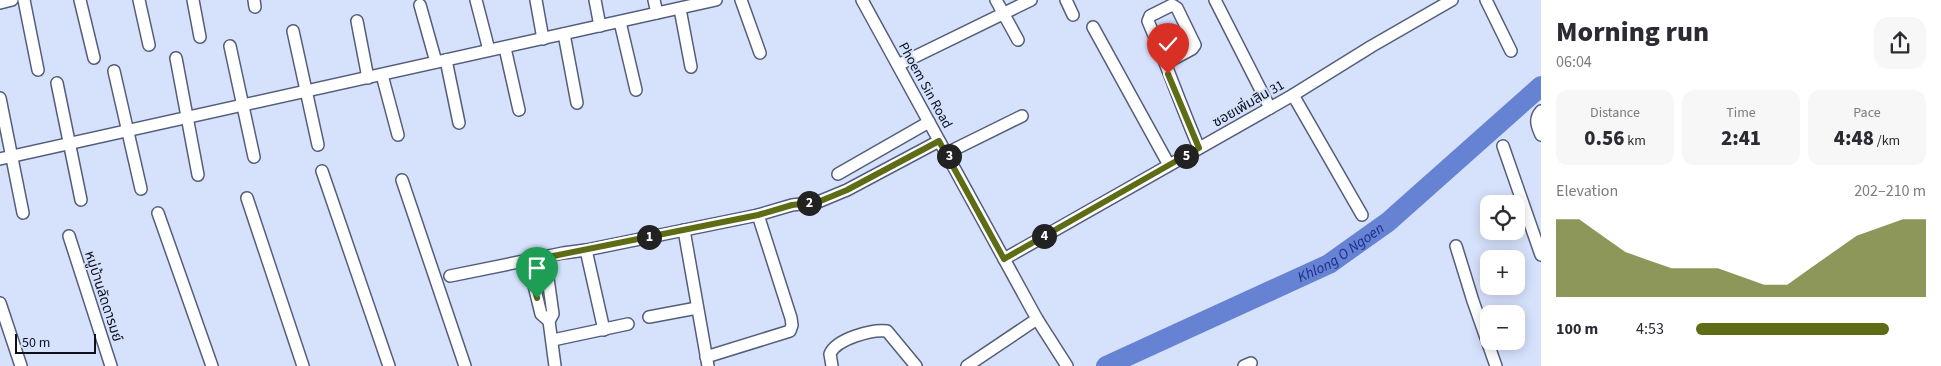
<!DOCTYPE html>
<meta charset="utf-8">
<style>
body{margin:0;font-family:"Source Sans 3","Noto Sans Thai",sans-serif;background:#f7f7f7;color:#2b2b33;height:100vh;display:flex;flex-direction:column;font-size:19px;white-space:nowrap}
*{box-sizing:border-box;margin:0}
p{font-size:16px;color:#7c7c81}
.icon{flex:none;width:28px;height:28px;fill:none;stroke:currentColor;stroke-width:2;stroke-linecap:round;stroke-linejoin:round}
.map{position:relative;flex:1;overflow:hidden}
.side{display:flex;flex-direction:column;background:#fff;width:400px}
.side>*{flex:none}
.buttons{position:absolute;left:1480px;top:195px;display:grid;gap:10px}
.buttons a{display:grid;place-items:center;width:45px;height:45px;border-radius:10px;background:#fff;box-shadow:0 2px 12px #0003;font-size:25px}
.scale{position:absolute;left:15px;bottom:12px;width:81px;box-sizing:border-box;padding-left:5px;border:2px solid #0c101b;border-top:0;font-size:14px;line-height:18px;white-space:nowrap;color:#0c101b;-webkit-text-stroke:4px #d6e1fc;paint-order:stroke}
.pin{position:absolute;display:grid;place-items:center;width:42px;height:42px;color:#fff;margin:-51px -21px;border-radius:50% 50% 50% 0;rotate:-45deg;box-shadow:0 0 5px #0007}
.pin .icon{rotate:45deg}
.km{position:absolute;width:25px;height:25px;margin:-12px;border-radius:50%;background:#222;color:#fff;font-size:14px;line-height:25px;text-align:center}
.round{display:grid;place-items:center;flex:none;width:52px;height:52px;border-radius:15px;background:#f7f7f7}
.head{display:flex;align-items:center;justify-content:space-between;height:85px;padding:0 15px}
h1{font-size:28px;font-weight:800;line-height:38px}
.figures{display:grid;grid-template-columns:repeat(3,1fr);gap:8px;height:85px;padding:5px 15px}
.figures div{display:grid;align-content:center;border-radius:12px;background:#f7f7f7;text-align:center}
.figures b{font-size:21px;font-weight:800}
.figures small{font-size:14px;font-weight:400}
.figures p{font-size:14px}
.chart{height:140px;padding:10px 15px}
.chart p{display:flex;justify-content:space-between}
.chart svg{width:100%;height:90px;margin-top:5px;fill:#5e6c15;opacity:.7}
ul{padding:0 15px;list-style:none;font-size:16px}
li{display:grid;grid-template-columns:80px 60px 1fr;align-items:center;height:38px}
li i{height:12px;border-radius:6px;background:#5e6c15}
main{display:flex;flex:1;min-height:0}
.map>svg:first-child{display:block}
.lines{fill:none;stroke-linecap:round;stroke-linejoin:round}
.river{stroke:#6682d3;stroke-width:20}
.minor-casing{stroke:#545e7b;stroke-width:14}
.minor{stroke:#fff;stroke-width:11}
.route-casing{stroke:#fff;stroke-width:10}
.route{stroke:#5e6c15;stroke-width:6}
.labels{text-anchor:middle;stroke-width:4;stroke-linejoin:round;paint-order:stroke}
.street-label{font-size:14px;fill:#0c101b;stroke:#d6e1fc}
.water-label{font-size:15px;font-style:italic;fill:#1d2e8e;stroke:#d6e1fc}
</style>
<main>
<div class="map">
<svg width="1541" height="366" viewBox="0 0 1541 366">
<rect width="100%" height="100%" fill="#d6e1fc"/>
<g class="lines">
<path class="river" id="s1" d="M1106,366L1329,264L1388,222L1541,86"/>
<g class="minor-casing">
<g id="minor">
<path d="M24,0L38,70"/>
<path d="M80,0L94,58"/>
<path d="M139,0L149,45"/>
<path d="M193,0L200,37"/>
<path d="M254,0L255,7"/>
<path d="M476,0L489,50"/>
<path d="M536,0L543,39"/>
<path d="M595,0L600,26"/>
<path d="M654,0L657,13"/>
<path d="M741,0L760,53"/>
<path d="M862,0L1037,319L1067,366"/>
<path d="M996,0L1018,40"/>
<path d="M1066,0L1073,15"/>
<path d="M1215,0L1270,108"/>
<path d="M1486,0L1511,51"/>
<path d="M0,3L12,0"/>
<path d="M420,5L436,62"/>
<path d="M680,9L691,67"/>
<path d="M357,21L368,78"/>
<path d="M620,22L636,90"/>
<path d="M1093,27L1169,165"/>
<path d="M293,31L318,145"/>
<path d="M564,34L577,103"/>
<path d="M230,46L254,157"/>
<path d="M505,48L519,110"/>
<path d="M176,58L198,175"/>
<path d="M446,60L459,123"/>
<path d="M1166,63L1192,49L1195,45L1177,8L1172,5L1150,16L1148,21C1166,63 1181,106 1199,148"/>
<path d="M898,65L1031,0"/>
<path d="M114,71L141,189"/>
<path d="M382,75L398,135"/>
<path d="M57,83L81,200"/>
<path d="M1293,95L1362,215"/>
<path d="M0,98L23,213"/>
<path d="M1541,111C1534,119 1537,126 1541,135"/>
<path d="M1503,146L1541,255"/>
<path d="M947,153L1022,116"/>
<path d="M0,159L716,0"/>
<path d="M322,171L389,366"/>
<path d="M838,174L929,122"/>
<path d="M402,180L465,366"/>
<path d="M247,198L303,366"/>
<path d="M158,213L212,366"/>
<path d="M684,230L708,366"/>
<path d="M69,236L111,366"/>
<path d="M1456,246L1473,301L1496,366"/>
<path d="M586,250L604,330"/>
<path d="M545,257L553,314L549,321"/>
<path d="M1004,259L1293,95L1372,46L1452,0"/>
<path d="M528,261L541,314L549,321L555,366"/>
<path d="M450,276L563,253L586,250L758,215L792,205L818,202L847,190L939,141"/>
<path d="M0,303L21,366"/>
<path d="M649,317L697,308"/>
<path d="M553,340L628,324"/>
<path d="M706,357L790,331L792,325L791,318L758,215"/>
<path d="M832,366L830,354C836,339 872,329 887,331L916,366"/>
<path d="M967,366L1037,319"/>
<path d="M1244,366L1251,363"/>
</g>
</g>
<use href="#minor" class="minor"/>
</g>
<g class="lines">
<g class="route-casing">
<path id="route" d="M537,298L528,261L758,215L792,205L818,202L847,190L939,141L1004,259L1199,148L1168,74"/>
</g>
<use href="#route" class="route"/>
</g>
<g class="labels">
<g class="street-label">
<text transform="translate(926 85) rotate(61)" y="5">Phoem Sin Road</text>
<text transform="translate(1248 103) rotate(-30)" y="5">ซอยเพิ่มสิน 31</text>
<text transform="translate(104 296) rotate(72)" y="5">หมู่บ้านลัดดารมย์</text>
</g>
<g class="water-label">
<text dy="5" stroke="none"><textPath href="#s1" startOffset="261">Khlong O Ngoen</textPath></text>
</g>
</g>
</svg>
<div class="buttons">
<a><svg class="icon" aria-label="locate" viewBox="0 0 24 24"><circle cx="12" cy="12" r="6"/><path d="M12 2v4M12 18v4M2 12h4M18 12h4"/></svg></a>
<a>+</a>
<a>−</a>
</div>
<div class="scale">50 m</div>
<div class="pin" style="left:537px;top:298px;background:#1e9e55"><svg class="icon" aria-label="arrive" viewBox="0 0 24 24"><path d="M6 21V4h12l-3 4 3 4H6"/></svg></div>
<div class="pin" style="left:1168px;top:74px;background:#d93025"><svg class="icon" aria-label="check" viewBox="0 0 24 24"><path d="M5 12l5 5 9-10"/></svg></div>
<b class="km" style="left:649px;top:237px">1</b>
<b class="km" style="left:809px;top:203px">2</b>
<b class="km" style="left:949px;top:156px">3</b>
<b class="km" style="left:1044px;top:236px">4</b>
<b class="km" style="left:1186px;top:156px">5</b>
</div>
<section class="side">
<div class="head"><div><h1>Morning run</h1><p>06:04</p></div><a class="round"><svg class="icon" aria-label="share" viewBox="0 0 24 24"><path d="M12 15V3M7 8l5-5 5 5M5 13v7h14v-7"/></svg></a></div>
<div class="figures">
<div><p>Distance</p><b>0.56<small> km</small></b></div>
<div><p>Time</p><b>2:41</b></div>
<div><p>Pace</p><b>4:48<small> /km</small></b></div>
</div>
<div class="chart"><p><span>Elevation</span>202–210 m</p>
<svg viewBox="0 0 160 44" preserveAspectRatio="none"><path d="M0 44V6L10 6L20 14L30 22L40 26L50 30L60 30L70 30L80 34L90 38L100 38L110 30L120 22L130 14L140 10L150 6L160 6V44z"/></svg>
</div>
<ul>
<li><b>100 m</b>4:53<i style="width:84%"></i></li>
</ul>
</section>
</main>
